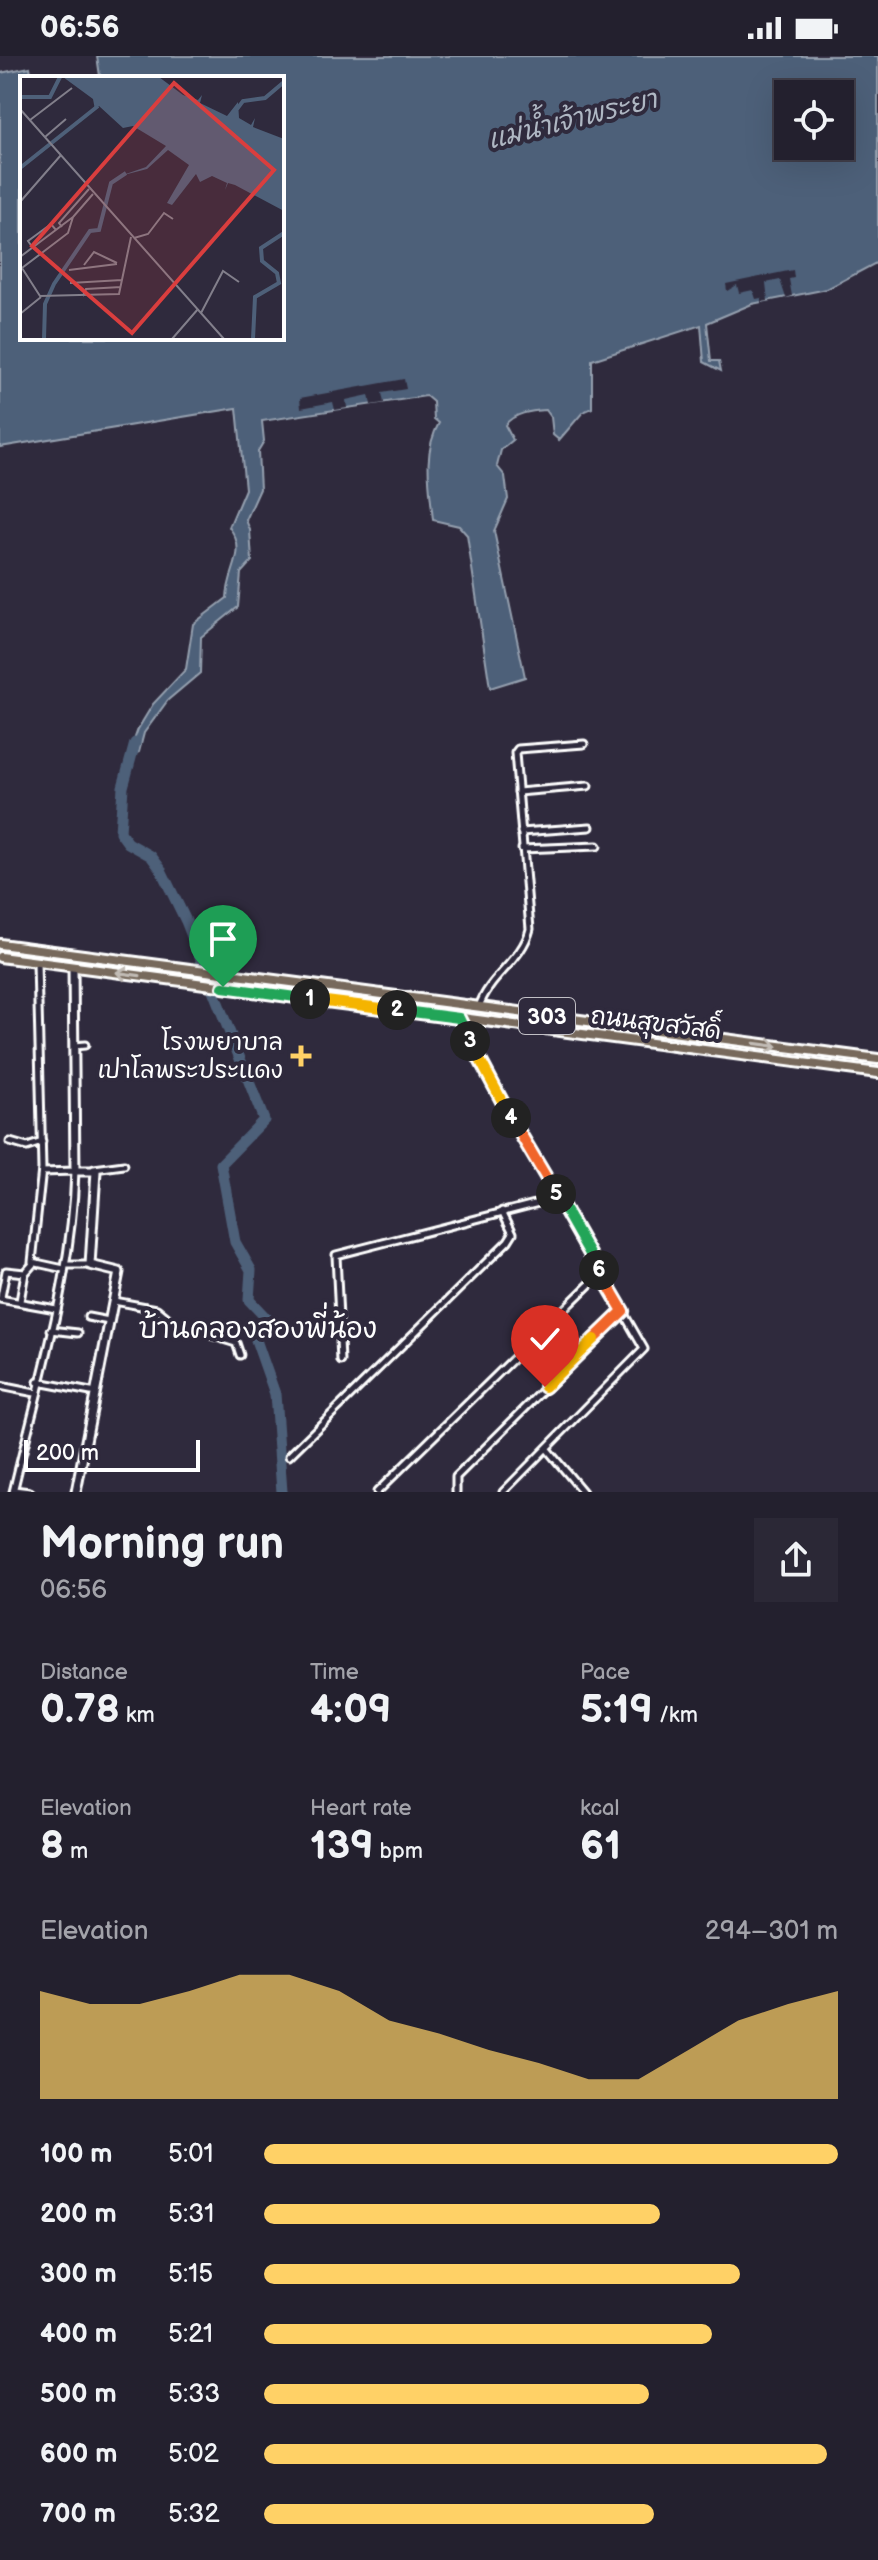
<!DOCTYPE html>
<meta charset="utf-8">
<style>
body{margin:0;font-family:"Balsamiq Sans","Playpen Sans Thai",sans-serif;background:#2b2836;color:#f1f3f6;height:100vh;display:flex;flex-direction:column;font-size:30px;white-space:nowrap}
*{box-sizing:border-box;margin:0}
p{font-size:26px;color:#a3a3aa}
.icon{flex:none;width:44px;height:44px;fill:none;stroke:currentColor;stroke-width:2;stroke-linecap:round;stroke-linejoin:round}
.map{position:relative;height:1436px;overflow:hidden}
.panel{display:flex;flex-direction:column;background:#23202e;flex:1}
.panel>*{flex:none}
.fabs{position:absolute;left:774px;top:24px;display:grid;gap:16px}
.fabs a{display:grid;place-items:center;width:80px;height:80px;border-radius:0px;background:#23202e;box-shadow:0 8px 32px #0002,0 0 0 2px #403e4a;font-size:40px}
.scale{position:absolute;left:24px;bottom:20px;width:176px;box-sizing:border-box;padding-left:8px;border:4px solid #fff;border-top:0;font-size:22px;line-height:28px;white-space:nowrap;color:#fff;-webkit-text-stroke:6px #2f2a3d;paint-order:stroke}
.pin{position:absolute;display:grid;place-items:center;width:68px;height:68px;color:#fff;margin:-82px -34px;border-radius:50% 50% 50% 0;rotate:-45deg;box-shadow:0 0 8px #0007}
.pin .icon{rotate:45deg}
.km{position:absolute;width:40px;height:40px;margin:-20px;border-radius:50%;background:#222;color:#fff;font-size:22px;line-height:40px;text-align:center}
.round{display:grid;place-items:center;flex:none;width:84px;height:84px;border-radius:0px;background:#2b2836}
.overview{display:flex;align-items:center;justify-content:space-between;height:136px;padding:0 40px}
h1{font-size:44px;font-weight:700;line-height:60px}
.stats{display:grid;grid-template-columns:repeat(3,1fr);gap:12px;height:136px;padding:8px 40px}
.stats div{display:grid;align-content:center}
.stats b{font-size:40px;font-weight:700}
.stats small{font-size:22px;font-weight:400}
.stats p{font-size:22px}
.chart{height:224px;padding:16px 40px}
.chart p{display:flex;justify-content:space-between}
.chart svg{width:100%;height:144px;margin-top:8px;fill:#ffd166;opacity:.7}
ul{padding:0 40px;list-style:none;font-size:26px}
li{display:grid;grid-template-columns:128px 96px 1fr;align-items:center;height:60px}
li i{height:20px;border-radius:10px;background:#ffd166}
.status{display:flex;justify-content:space-between;align-items:center;height:56px;padding:0 40px;background:#23202e;direction:ltr}
.status svg{height:22px;fill:currentColor}
.map>svg:first-child{display:block}
.water{fill:#4e6079;stroke:#95a0af;stroke-width:2;fill-rule:evenodd}
.pier{fill:#2f2a3d}
.lines{fill:none;stroke-linecap:round;stroke-linejoin:round}
.river{stroke:#4e6079;stroke-width:11}
.street-casing{stroke:#fff;stroke-width:11}
.secondary-casing{stroke:#fff;stroke-width:13}
.primary-casing{stroke:#fff;stroke-width:14}
.street{stroke:#2f2a3d;stroke-width:5}
.secondary{stroke:#2f2a3d;stroke-width:7}
.primary{stroke:#77695c;stroke-width:8}
.oneway{stroke:#c2bcb6}
.split-1-casing{stroke:#fff;stroke-width:16}
.split-2-casing{stroke:#fff;stroke-width:16}
.split-3-casing{stroke:#fff;stroke-width:16}
.split-4-casing{stroke:#fff;stroke-width:16}
.split-5-casing{stroke:#fff;stroke-width:16}
.split-6-casing{stroke:#fff;stroke-width:16}
.split-7-casing{stroke:#fff;stroke-width:16}
.split-8-casing{stroke:#fff;stroke-width:16}
.split-1{stroke:#22a559;stroke-width:10}
.split-2{stroke:#f5b400;stroke-width:10}
.split-3{stroke:#22a559;stroke-width:10}
.split-4{stroke:#f5b400;stroke-width:10}
.split-5{stroke:#f0652b;stroke-width:10}
.split-6{stroke:#22a559;stroke-width:10}
.split-7{stroke:#f0652b;stroke-width:10}
.split-8{stroke:#f5b400;stroke-width:10}
.poi-dot{fill:#ffd166;stroke:#2f2a3d;stroke-width:3}
.labels{text-anchor:middle;stroke-width:8;stroke-linejoin:round;paint-order:stroke}
.shield{fill:#2f2a3d;stroke:#c1bfc5;stroke-width:2}
.shield-label{font-size:22px;font-weight:bold;fill:#fff}
.street-label{font-size:24px;fill:#fff;stroke:#2f2a3d}
.poi-label{font-size:24px;fill:#fff;stroke:#2f2a3d;text-anchor:end}
.water-label{font-size:26px;font-style:italic;fill:#afb7c3;stroke:#2f2a3d}
.quarter-label{font-size:28px;fill:#fff;stroke:#2f2a3d}
.inset-river{fill:none;stroke:#4e6079;stroke-width:4}
.inset-road{fill:none;stroke:#827f8b;stroke-width:2}
.view{fill:#da3e3e;fill-opacity:0.15;stroke:#da3e3e;stroke-width:4}
.inset-edge{fill:none;stroke:#fff;stroke-width:4}
</style>
<div class="status"><b>06:56</b><svg viewBox="0 0 49 12"><path d="M0 12V9h3v3zM5 12V6h3v6zM10 12V3h3v9zM15 12V0h3v12zM26 1h20v11H26zM47 4h2v5h-2z"/></svg></div>
<div class="map">
<svg width="878" height="1436" viewBox="0 0 878 1436">
<rect width="100%" height="100%" fill="#2f2a3d"/>
<filter id="ink" filterUnits="userSpaceOnUse"><feTurbulence type="fractalNoise" baseFrequency=".0125" numOctaves="2"/><feDisplacementMap in="SourceGraphic" scale="16" xChannelSelector="R" yChannelSelector="G"/><feConvolveMatrix kernelMatrix="1 2 1 2 8 2 1 2 1" color-interpolation-filters="sRGB"/></filter>
<g filter="url(#ink)">
<path class="water" d="M97,0H878V206L827,233L752,248L707,267L711,305H719L721,315L704,306L701,269L592,304V352L583,356L559,384L553,379L551,361L546,354C531,355 514,357 505,369L513,384L501,394L497,410L505,420L508,443L494,475L525,621L490,632L467,479L459,470L433,464C430,432 422,397 439,367L434,363L433,346L426,340L262,365L264,385L258,395L260,433L246,464L250,474L252,505L241,517L238,551L201,581L200,617L168,644L144,677L139,696L128,701L138,673L153,648L186,613L193,568L227,542C228,512 249,497 229,471L245,433L237,352L0,391V17L30,11L32,22H22V282H282V22H89L100,20ZM788,38H840V90H788Z"/>
<g class="pier">
<path d="M793,214L794,222L789,223L792,240L786,242L780,224L766,227L768,245L762,246L761,242L756,243L753,234L739,237L737,229L727,235L726,228Z"/>
<path d="M404,323L406,333L382,337L384,347L371,349L369,339L346,344L347,352L335,354L333,346L301,352L300,342Z"/>
</g>
<g class="lines">
<path class="river" d="M135,687L123,731L120,776L128,787L151,800L160,812L186,865L264,1064L221,1108L235,1186L251,1214L249,1244L267,1263L256,1284L275,1338L282,1436"/>
<g class="street-casing">
<g id="street">
<path d="M518,736L588,730"/>
<path d="M521,776L590,771"/>
<path d="M522,793L597,790"/>
<path d="M37,906L42,1113L32,1206L64,1213"/>
<path d="M479,951C489,920 522,905 530,873L515,697L518,693L584,688"/>
<path d="M459,963L496,1034L644,1293L503,1436"/>
<path d="M74,990L85,989"/>
<path d="M10,1086L27,1091L42,1086"/>
<path d="M94,1113L124,1109"/>
<path d="M68,1209H90"/>
<path d="M1,1241L6,1215L25,1217"/>
<path d="M0,1243L56,1253"/>
<path d="M20,1245L25,1217L33,1208"/>
<path d="M114,1245L157,1253L175,1268L236,1287L240,1299"/>
<path d="M88,1261L109,1265"/>
<path d="M51,1274L78,1277"/>
<path d="M341,1305L336,1199L558,1142"/>
<path d="M38,1326L96,1337"/>
<path d="M0,1330L35,1337"/>
<path d="M547,1393L583,1436"/>
<path d="M289,1400L508,1185L513,1177L502,1155"/>
<path d="M14,1434L30,1436"/>
<path d="M13,1436C38,1330 72,1223 75,1115L42,1116"/>
<path d="M377,1436L601,1217"/>
<path d="M456,1436V1421L623,1255"/>
</g>
</g>
<g class="secondary-casing">
<path id="secondary" d="M73,911L75,1115H96L90,1209L119,1216L76,1436"/>
</g>
<g class="primary-casing">
<g id="primary">
<path d="M0,888L878,1003"/>
<path d="M0,901L878,1017"/>
</g>
</g>
<use href="#street" class="street"/>
<use href="#secondary" class="secondary"/>
<use href="#primary" class="primary"/>
</g>
<defs><path id="oneway-shaft" d="M-6 0H5M1.5-3L5.5 0L1.5 3" fill="none" stroke-width="1.6" stroke-linecap="round" stroke-linejoin="round" transform="scale(2)"/></defs>
<g class="oneway">
<use href="#oneway-shaft" transform="translate(128 918) rotate(-172)"/>
<use href="#oneway-shaft" transform="translate(766 989) rotate(8)"/>
</g>
</g>
<g class="lines" filter="url(#ink)">
<g class="split-1-casing">
<path id="split-1" d="M223,931L310,943"/>
</g>
<g class="split-2-casing">
<path id="split-2" d="M310,943L397,954"/>
</g>
<g class="split-3-casing">
<path id="split-3" d="M397,954L459,962L470,985"/>
</g>
<g class="split-4-casing">
<path id="split-4" d="M470,985L511,1062"/>
</g>
<g class="split-5-casing">
<path id="split-5" d="M511,1062L556,1138"/>
</g>
<g class="split-6-casing">
<path id="split-6" d="M556,1138L599,1214"/>
</g>
<g class="split-7-casing">
<path id="split-7" d="M594,1283L623,1255L599,1214"/>
</g>
<g class="split-8-casing">
<path id="split-8" d="M545,1331L594,1283"/>
</g>
<use href="#split-1" class="split-1"/>
<use href="#split-2" class="split-2"/>
<use href="#split-3" class="split-3"/>
<use href="#split-4" class="split-4"/>
<use href="#split-5" class="split-5"/>
<use href="#split-6" class="split-6"/>
<use href="#split-7" class="split-7"/>
<use href="#split-8" class="split-8"/>
</g>
<path class="poi-dot" d="M297 988h8v8h8v8h-8v8h-8v-8h-8v-8h8z"/>
<g class="labels">
<rect class="shield" x="519" y="942" width="56" height="36" rx="6"/>
<g class="shield-label">
<text x="547" y="968">303</text>
</g>
<g class="street-label">
<text transform="translate(656 967) rotate(7)" y="8">ถนนสุขสวัสดิ์</text>
</g>
<g class="poi-label">
<text x="283" y="994">โรงพยาบาล<tspan x="283" dy="28">เปาโลพระประแดง</tspan></text>
</g>
<g class="water-label">
<text transform="translate(572 63) rotate(-14)" y="9">แม่น้ำเจ้าพระยา</text>
</g>
<g class="quarter-label">
<text x="258" y="1282">บ้านคลองสองพี่น้อง</text>
</g>
</g>
<g transform="translate(20 20)">
<rect width="264" height="264" fill="#2f2a3d"/>
<path d="M43,1H139L163,19L178,24L182,19L180,27L207,40L218,26L219,42L231,49L235,42L233,51L264,63V135L215,109L208,107L205,114L207,107L192,100L180,106L176,98L152,129L147,127L169,89L148,74L127,93L100,100L126,91L146,70L113,50L103,52L79,30L75,34L73,23Z" fill="#4e6079"/>
<path class="inset-river" d="M0,21H30L40,1M217,33L223,25L245,22L264,6M0,92L78,30M24,263L25,228L34,208L70,155L79,154L91,107L106,97M233,263L235,221L259,207L257,197L242,185L241,172L264,157"/>
<path class="inset-road" d="M0,33L204,263M10,44L52,12M25,61L46,43M73,118L53,141L48,157L2,192L20,220L99,218L111,161M0,126L41,79M42,151L39,147L69,113M114,162L128,158L144,137L153,143M13,172L8,165L31,148L36,154M0,181L53,141M64,189L74,176L97,187M49,194L97,188M50,207L102,204M63,220L66,213L101,211M181,237L203,195L219,206M0,238L21,221M152,263L178,233"/>
<path class="view" d="M154,7L254,94L112,257L12,170Z"/>
<rect width="264" height="264" class="inset-edge"/>
</g>
</svg>
<div class="fabs">
<a><svg class="icon" aria-label="locate" viewBox="0 0 24 24"><circle cx="12" cy="12" r="6"/><path d="M12 2v4M12 18v4M2 12h4M18 12h4"/></svg></a>
</div>
<div class="scale">200 m</div>
<div class="pin" style="left:223px;top:931px;background:#1e9e55"><svg class="icon" aria-label="arrive" viewBox="0 0 24 24"><path d="M6 21V4h12l-3 4 3 4H6"/></svg></div>
<div class="pin" style="left:545px;top:1331px;background:#d93025"><svg class="icon" aria-label="check" viewBox="0 0 24 24"><path d="M5 12l5 5 9-10"/></svg></div>
<b class="km" style="left:310px;top:943px">1</b>
<b class="km" style="left:397px;top:954px">2</b>
<b class="km" style="left:470px;top:985px">3</b>
<b class="km" style="left:511px;top:1062px">4</b>
<b class="km" style="left:556px;top:1138px">5</b>
<b class="km" style="left:599px;top:1214px">6</b>
</div>
<section class="panel">
<div class="overview"><div><h1>Morning run</h1><p>06:56</p></div><a class="round"><svg class="icon" aria-label="share" viewBox="0 0 24 24"><path d="M12 15V3M7 8l5-5 5 5M5 13v7h14v-7"/></svg></a></div>
<div class="stats">
<div><p>Distance</p><b>0.78<small> km</small></b></div>
<div><p>Time</p><b>4:09</b></div>
<div><p>Pace</p><b>5:19<small> /km</small></b></div>
</div>
<div class="stats">
<div><p>Elevation</p><b>8<small> m</small></b></div>
<div><p>Heart rate</p><b>139<small> bpm</small></b></div>
<div><p>kcal</p><b>61</b></div>
</div>
<div class="chart"><p><span>Elevation</span>294–301 m</p>
<svg viewBox="0 0 160 44" preserveAspectRatio="none"><path d="M0 44V11L10 15L20 15L30 11L40 6L50 6L60 11L70 20L80 24L90 29L100 33L110 38L120 38L130 29L140 20L150 15L160 11V44z"/></svg>
</div>
<ul>
<li><b>100 m</b>5:01<i style="width:100%"></i></li>
<li><b>200 m</b>5:31<i style="width:69%"></i></li>
<li><b>300 m</b>5:15<i style="width:83%"></i></li>
<li><b>400 m</b>5:21<i style="width:78%"></i></li>
<li><b>500 m</b>5:33<i style="width:67%"></i></li>
<li><b>600 m</b>5:02<i style="width:98%"></i></li>
<li><b>700 m</b>5:32<i style="width:68%"></i></li>
</ul>
</section>
